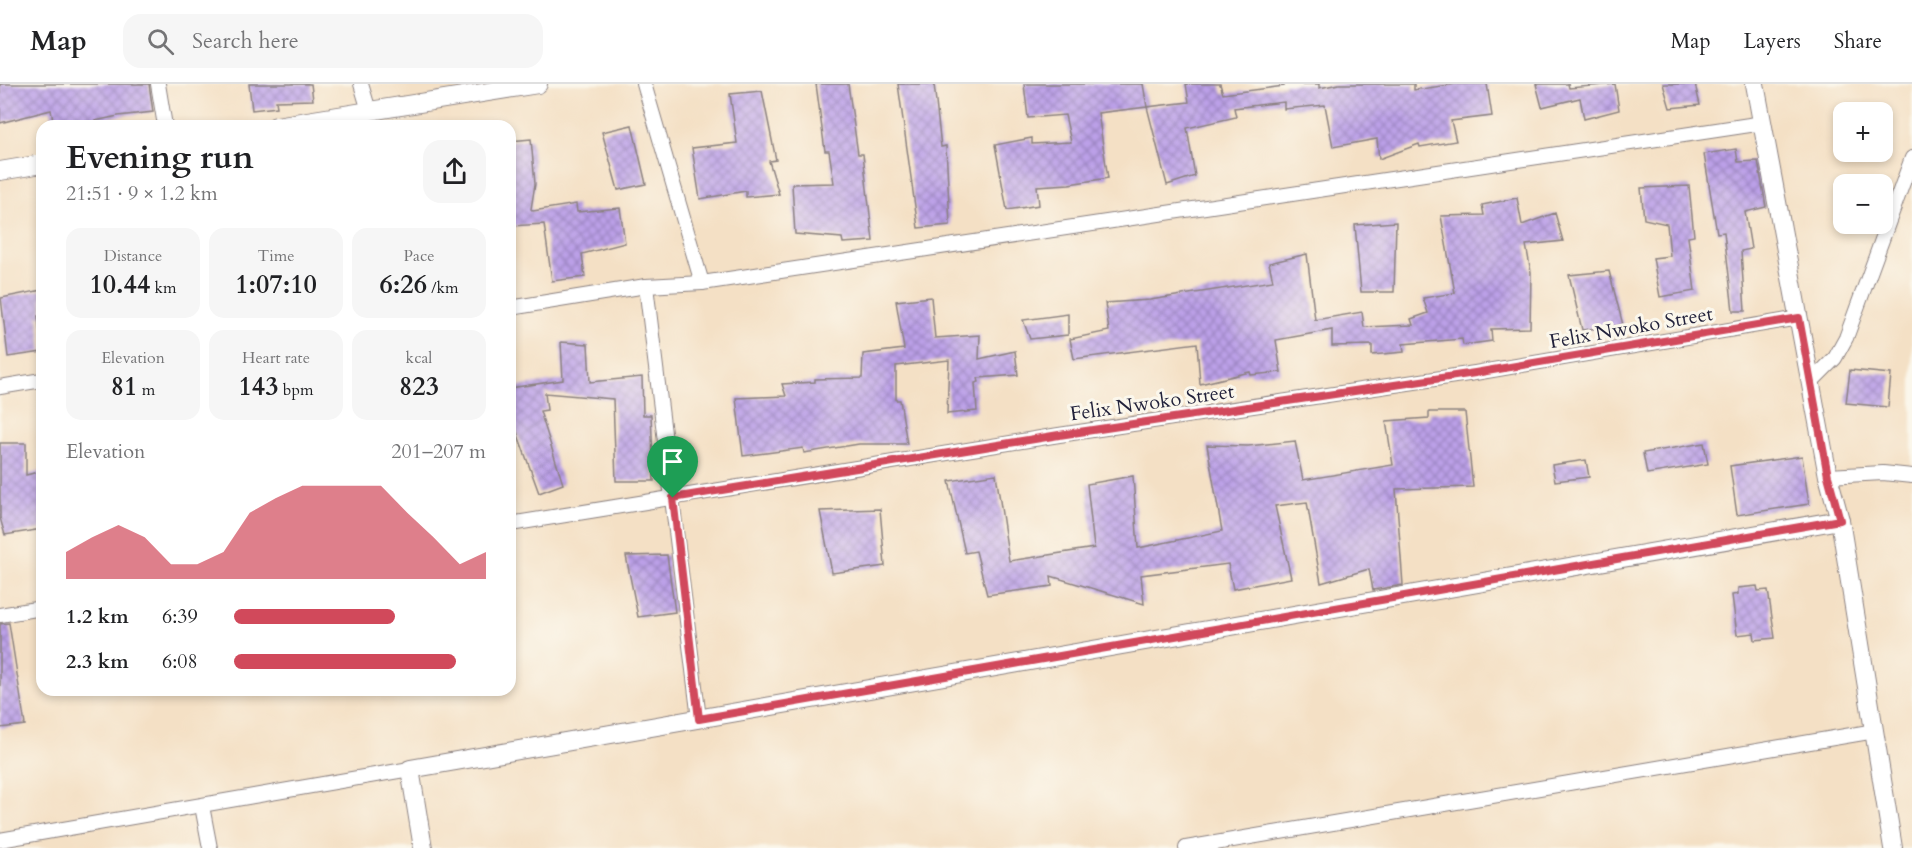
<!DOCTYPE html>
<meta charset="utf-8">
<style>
body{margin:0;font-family:Cardo,serif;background:#f6f6f6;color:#202124;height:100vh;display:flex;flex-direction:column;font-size:22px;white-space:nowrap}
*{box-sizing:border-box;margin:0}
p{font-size:20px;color:#757577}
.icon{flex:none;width:33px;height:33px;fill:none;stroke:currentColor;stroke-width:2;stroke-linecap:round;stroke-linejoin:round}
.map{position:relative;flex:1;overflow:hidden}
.side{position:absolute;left:36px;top:36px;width:480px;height:576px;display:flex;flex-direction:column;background:#fff;border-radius:18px;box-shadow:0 3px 9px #0003}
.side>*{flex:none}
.fabs{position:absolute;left:1833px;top:18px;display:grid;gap:12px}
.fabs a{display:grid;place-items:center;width:60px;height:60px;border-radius:12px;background:#fff;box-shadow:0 3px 9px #0003;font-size:30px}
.pin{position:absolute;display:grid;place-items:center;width:51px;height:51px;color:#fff;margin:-62px -26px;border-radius:50% 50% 50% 0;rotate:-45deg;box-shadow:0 0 6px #0007}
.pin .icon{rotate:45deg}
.round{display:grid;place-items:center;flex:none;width:63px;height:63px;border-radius:18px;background:#f6f6f6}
.head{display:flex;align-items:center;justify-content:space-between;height:102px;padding:0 30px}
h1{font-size:33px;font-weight:700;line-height:45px}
.metrics{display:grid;grid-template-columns:repeat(3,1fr);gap:9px;height:102px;padding:6px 30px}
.metrics div{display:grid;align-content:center;border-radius:15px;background:#f6f6f6;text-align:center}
.metrics b{font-size:26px;font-weight:700}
.metrics small{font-size:16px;font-weight:400}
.metrics p{font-size:16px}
.chart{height:168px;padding:12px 30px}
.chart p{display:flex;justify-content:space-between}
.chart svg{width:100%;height:108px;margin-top:6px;fill:#d1495b;opacity:.7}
ul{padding:0 30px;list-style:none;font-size:20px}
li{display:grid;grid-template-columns:96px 72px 1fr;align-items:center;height:45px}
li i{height:15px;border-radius:8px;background:#d1495b}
header{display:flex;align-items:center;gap:36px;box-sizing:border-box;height:84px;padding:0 30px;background:#fff;border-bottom:2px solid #e0e0e0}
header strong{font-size:28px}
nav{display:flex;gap:33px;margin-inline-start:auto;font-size:21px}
.search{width:420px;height:54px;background:#f6f6f6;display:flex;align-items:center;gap:15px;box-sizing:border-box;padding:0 21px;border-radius:18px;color:#757577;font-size:22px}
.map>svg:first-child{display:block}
.building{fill:url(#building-cross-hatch)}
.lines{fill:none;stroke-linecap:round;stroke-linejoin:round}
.street-casing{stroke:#8b8180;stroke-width:16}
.secondary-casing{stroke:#8b8180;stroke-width:20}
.street{stroke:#fff;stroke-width:14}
.secondary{stroke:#fff;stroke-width:18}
.route-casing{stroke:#fff;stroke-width:12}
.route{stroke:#d1495b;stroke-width:8}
.labels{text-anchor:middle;stroke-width:6;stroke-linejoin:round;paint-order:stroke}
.street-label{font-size:20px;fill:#22223b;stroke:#fbf7ec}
</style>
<header>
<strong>Map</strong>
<div class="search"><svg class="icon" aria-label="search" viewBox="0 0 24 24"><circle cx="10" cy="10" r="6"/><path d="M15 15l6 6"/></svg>Search here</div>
<nav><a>Map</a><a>Layers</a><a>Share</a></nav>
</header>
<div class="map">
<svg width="1912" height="764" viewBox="0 0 1912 764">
<defs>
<pattern id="building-cross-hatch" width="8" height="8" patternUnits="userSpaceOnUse" patternTransform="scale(1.5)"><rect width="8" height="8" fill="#bca0e8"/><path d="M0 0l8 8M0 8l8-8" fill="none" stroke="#9882bd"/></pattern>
</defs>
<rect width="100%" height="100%" fill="#fbf7ec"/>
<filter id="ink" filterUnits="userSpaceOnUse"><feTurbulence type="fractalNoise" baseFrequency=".0167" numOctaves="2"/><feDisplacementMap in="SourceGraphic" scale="12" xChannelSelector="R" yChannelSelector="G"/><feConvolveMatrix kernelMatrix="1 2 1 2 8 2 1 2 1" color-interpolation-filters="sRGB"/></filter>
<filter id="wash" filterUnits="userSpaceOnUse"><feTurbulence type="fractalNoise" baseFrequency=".008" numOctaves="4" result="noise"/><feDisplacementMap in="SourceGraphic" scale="24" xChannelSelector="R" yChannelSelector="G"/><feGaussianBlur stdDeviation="1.35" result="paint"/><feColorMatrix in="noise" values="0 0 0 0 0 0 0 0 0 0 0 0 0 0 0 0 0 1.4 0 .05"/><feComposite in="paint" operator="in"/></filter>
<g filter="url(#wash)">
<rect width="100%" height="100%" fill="#f4e0c5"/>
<g id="blocks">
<g class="building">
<path d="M0,0H149L153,28L118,32L81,40V42H54L51,26L0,39Z"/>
<path d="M249,0H311L313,16L276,17L277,23L252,26Z"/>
<path d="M816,0H848L858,70H863L873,157L843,159L842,154L795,150L792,100L834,99L829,67H825Z"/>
<path d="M898,0H934L941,63L946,62L950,141L918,144Z"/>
<path d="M1024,0H1143L1147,23L1098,29L1108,94L1069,100L1037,102L1039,121L1007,126L995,61L1032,54V60L1071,58L1065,31L1028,34Z"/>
<path d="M1186,0H1220L1223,10L1284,2V0H1319V4L1339,0H1414V6L1456,0H1487L1492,32L1451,37L1456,57L1420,63L1419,60L1379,75L1377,55L1333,63L1325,21L1284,25V18L1234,24L1236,33L1187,44L1195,92L1167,101L1147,23L1189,18Z"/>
<path d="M1536,0H1568L1569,4L1615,0L1619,26L1584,35L1580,14L1542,23Z"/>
<path d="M1663,0H1695L1700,21L1670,24Z"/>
<path d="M762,7L776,76L769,77L779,110L746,113V107L700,115L692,64L737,59L730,10Z"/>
<path d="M632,41L646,100L618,106L602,48Z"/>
<path d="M531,55L535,100L531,125L533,127L576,120L577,128L620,124L625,159L582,170L585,193L552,197L544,140L510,142V57Z"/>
<path d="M1736,65L1738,78L1758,77L1766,123L1745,128L1751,165L1741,167L1745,227H1733L1724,148L1717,149L1704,70Z"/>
<path d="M1689,102L1694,152L1688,153L1695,207L1660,213L1653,174L1670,172L1667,140L1644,135L1641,104Z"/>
<path d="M1517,114L1522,141L1555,129L1563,157L1526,161L1531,188L1530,244L1491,245L1492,257L1463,261L1462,255L1403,260L1404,268L1372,271V261L1332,262V246L1276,256L1281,288L1251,291L1250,288L1200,300L1197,259L1074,275L1070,255L1109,247L1105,219L1150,216L1273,197L1269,179L1307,170L1315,236L1362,228L1364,243L1413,241L1411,235L1428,229L1423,214L1455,209L1441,132L1484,131L1482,121Z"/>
<path d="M1396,138L1394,208H1361L1355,141Z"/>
<path d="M1609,187L1623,241L1582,246L1569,191Z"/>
<path d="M42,206V232H38L42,268L8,273L1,214Z"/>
<path d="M931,213L935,254L980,251L979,275L1015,267L1018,291L978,294L979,298L975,299L977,327L947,330L949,276L896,282V316H900L907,360H859L804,369L803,364L743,372L736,314L786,312L782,300L815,298V295L862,294L863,270L904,265L896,217Z"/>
<path d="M1068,230V251L1030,255L1023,236Z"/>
<path d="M561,258L588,260L590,298L642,293L643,331H651L654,397H616L613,315L545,309L547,326L540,327L563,400L539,409L510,329V304L563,296Z"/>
<path d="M1850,286L1891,290L1888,323L1846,319Z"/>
<path d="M1429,328H1465L1473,403L1396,405L1403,501L1373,506L1369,485L1321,499L1307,418L1275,422L1291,494L1233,505L1228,480L1141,491L1144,520L1051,492L1052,502L987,511L976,467L965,469L949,397L996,390L1009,477L1094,464L1087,400L1133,392L1138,464L1222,447L1207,361L1248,362L1295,357L1303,396L1393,381L1386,337L1429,334Z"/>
<path d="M0,359H26V391L42,387V445L5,451L0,434Z"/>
<path d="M1704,359L1708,380L1647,390L1643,369Z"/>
<path d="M1802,372L1809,420L1737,431L1730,382Z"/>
<path d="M1586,376L1589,393L1555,397L1552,381Z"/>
<path d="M880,425L885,482L832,489L820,427Z"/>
<path d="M667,471L675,528L638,533L626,472Z"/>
<path d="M1757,502L1758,507L1768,506L1775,554L1755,556L1754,549L1737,551L1732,511L1738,510V504Z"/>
<path d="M9,539L25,641L0,644V540Z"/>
</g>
</g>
</g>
<g filter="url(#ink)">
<use href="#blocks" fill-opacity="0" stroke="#8b8180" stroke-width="1.5"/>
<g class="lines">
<g class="street-casing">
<g id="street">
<path d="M158,0L165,42"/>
<path d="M361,0L369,27"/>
<path d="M644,0L702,199"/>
<path d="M646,202L699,635"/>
<path d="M510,224L646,202L702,199L1763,39"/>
<path d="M1812,297L1835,274L1846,254L1912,74"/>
<path d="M0,303L42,296"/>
<path d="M1828,392L1883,389L1912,392"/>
<path d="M510,440L1059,351L1475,289L1799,234"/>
<path d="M0,531L42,524"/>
<path d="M202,722L210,764"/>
<path d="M0,756L410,685"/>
<path d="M1186,764L1875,647"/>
</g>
</g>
<g class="secondary-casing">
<g id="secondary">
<path d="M1755,0L1828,392L1840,436L1893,764"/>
<path d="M276,42L538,0"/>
<path d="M0,87L42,80"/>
<path d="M423,764L410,685L1840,436"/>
</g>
</g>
<use href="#street" class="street"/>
<use href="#secondary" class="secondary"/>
</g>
</g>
<g class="lines" filter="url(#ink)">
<g class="route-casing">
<path id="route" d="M1799,234L1828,392L1840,436L699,635L673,414L1059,351L1475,289Z"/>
</g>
<use href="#route" class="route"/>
</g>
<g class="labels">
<g class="street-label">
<text transform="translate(1631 243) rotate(-10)" y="7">Felix Nwoko Street</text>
<text transform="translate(1152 318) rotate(-8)" y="7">Felix Nwoko Street</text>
</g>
</g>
</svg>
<div class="fabs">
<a>+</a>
<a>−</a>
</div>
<div class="pin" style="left:673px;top:414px;background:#1e9e55"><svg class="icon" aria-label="arrive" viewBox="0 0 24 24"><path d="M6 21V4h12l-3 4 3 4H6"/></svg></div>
<section class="side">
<div class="head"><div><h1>Evening run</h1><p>21:51 · 9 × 1.2 km</p></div><a class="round"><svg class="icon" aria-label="share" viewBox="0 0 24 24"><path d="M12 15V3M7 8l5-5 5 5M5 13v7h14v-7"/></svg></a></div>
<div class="metrics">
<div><p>Distance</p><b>10.44<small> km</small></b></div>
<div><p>Time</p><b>1:07:10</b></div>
<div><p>Pace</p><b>6:26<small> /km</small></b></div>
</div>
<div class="metrics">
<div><p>Elevation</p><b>81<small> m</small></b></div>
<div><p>Heart rate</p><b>143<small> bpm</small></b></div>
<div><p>kcal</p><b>823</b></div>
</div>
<div class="chart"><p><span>Elevation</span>201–207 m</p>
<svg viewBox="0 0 160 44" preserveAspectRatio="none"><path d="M0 44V33L10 27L20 22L30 27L40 38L50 38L60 33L70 17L80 11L90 6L100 6L110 6L120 6L130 17L140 27L150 38L160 33V44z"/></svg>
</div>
<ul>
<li><b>1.2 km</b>6:39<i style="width:64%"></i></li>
<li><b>2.3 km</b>6:08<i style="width:88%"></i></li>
</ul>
</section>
</div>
